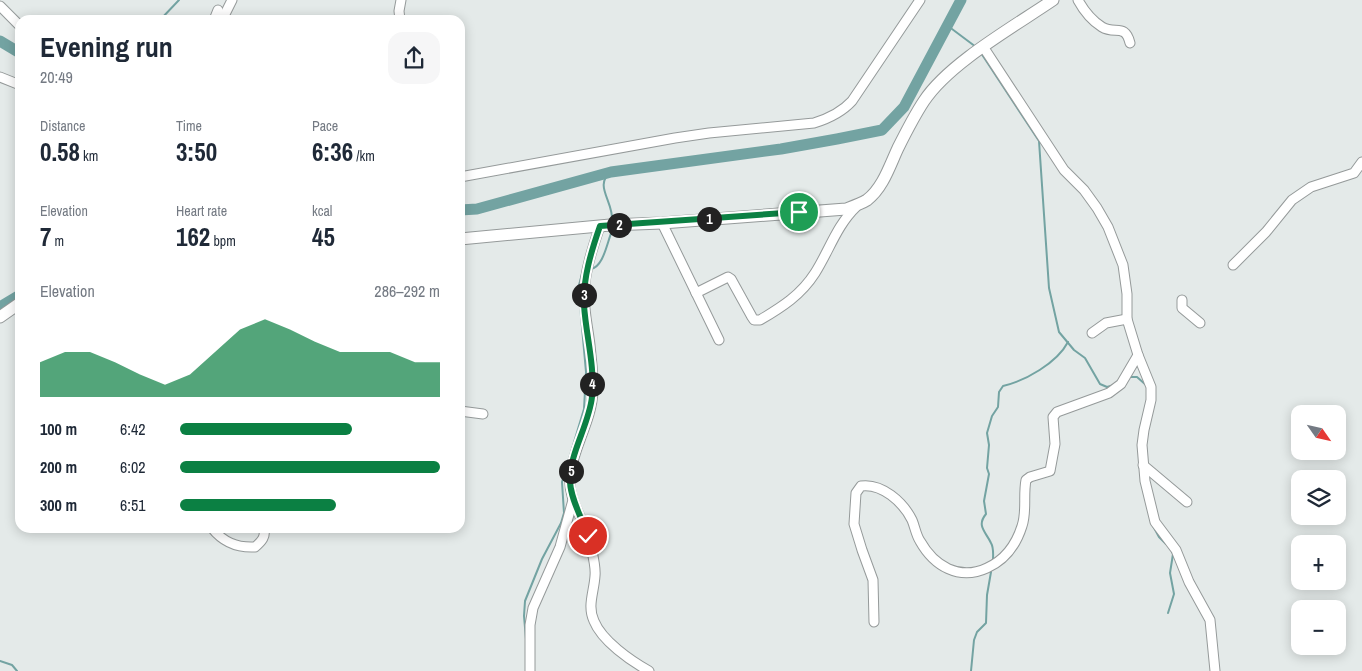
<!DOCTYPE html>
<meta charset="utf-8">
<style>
body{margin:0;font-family:"Archivo Narrow",sans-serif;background:#f6f6f7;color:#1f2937;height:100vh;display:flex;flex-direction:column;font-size:19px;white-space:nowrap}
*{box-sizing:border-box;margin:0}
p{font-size:16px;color:#747a83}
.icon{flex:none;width:28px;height:28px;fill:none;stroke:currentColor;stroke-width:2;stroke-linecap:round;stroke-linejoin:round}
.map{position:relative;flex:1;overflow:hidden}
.details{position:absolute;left:15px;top:15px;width:450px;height:518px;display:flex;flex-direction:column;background:#fff;border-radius:15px;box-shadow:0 2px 12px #0003}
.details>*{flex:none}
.needle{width:32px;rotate:124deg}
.tools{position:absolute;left:1291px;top:405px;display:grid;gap:10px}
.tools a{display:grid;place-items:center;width:55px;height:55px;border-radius:10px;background:#fff;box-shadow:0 2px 12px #0003;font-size:25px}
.pin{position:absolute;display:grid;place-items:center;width:42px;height:42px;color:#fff;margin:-21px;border:2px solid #fff;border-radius:50%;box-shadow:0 1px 5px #0007}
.km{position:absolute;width:25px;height:25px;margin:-12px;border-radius:50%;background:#222;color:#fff;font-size:14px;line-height:25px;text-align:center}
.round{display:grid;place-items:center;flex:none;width:52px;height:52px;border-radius:15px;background:#f6f6f7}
.summary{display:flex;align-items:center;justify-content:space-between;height:85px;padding:0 25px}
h1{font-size:28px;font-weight:700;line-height:38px}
.metrics{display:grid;grid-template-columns:repeat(3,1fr);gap:8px;height:85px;padding:5px 25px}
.metrics div{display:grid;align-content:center}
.metrics b{font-size:25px;font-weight:700}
.metrics small{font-size:14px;font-weight:400}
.metrics p{font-size:14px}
.chart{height:140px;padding:10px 25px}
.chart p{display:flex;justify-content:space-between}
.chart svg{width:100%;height:90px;margin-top:5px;fill:#0b8043;opacity:.7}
ul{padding:0 25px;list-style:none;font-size:16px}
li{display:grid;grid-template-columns:80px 60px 1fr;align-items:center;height:38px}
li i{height:12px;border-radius:6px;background:#0b8043}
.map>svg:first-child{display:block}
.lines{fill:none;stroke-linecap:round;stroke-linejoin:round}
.stream{stroke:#73a3a2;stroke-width:2}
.river{stroke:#73a3a2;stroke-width:11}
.minor-casing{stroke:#959a9a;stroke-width:11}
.major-casing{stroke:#959a9a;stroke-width:13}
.minor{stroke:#fff;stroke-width:9}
.major{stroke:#fff;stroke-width:11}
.route-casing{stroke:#fff;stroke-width:10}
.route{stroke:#0b8043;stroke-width:6}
</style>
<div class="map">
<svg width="1362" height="671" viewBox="0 0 1362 671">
<rect width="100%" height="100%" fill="#e4eae9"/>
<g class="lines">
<g class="stream">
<path d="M160,20L179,0"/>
<path d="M948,26L976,47"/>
<path d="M981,53L1039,141L1049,288L1059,332L1074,350L1085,358L1100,384L1107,387L1114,385"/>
<path d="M611,172C593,185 614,202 612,221"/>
<path d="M591,269C604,266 607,242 612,231"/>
<path d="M1128,377H1137L1146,385"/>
<path d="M1152,524L1159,537L1166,544"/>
<path d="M993,560C993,555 994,548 991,543C986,532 976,526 986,514L984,501L989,474L987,468L989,445L987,433L992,416L998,407L999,392L1003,386C1025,381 1057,363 1068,342"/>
<path d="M1168,613L1174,594L1170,573L1173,554L1171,549"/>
<path d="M526,639L524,616L525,601L542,559L561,523L564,513L562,482L584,409L586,372L580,305L579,285L582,274"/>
<path d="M0,661L12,665L17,671"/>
<path d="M971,671L974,640L977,632L986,623L987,595L991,572"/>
</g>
<g class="river">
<path d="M0,41L20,53"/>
<path d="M460,210L477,209L611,172L781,149L837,139L882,130L904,107L961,0"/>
<path d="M0,307L20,295"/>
</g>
<g class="minor-casing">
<g id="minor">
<path d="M1078,0C1084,11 1091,20 1102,27C1115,35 1125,23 1130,43"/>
<path d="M0,6L20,26"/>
<path d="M214,20L218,10"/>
<path d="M222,20L232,0"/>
<path d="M400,20L399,11L401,0"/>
<path d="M984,48L1064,170L1084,190L1097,208L1108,227L1123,265L1127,294V319L1138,355L1151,387V400L1144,430L1142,445L1145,481L1155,522L1176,550L1189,582L1210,620L1215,671"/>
<path d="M0,77L20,85"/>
<path d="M460,177L675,138L709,133L814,123C827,119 842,112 852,101L920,0"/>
<path d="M662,223L719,340"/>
<path d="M600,226C593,247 585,270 584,293C584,311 588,328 590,345C592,360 593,376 593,391C592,420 574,446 570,475C567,500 586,522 591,547C593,556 596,567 595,576C594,592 587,606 594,621C602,641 631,661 649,671"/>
<path d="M1233,265L1266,232L1292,200L1311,187L1354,173L1362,162"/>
<path d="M696,293L728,277L731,279L752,317L754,320H760C782,307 801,295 815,273C829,251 837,225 856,207"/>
<path d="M1182,300V308L1200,323"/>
<path d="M1092,333L1106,323L1127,319"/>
<path d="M460,411L483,414"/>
<path d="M1143,465L1187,502"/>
<path d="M212,528C223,542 236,548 255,547C261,542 267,536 263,528"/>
<path d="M874,622L873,580L862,550L854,524L856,493L861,486C882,483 903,502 912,520C915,527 916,535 920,541C934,566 959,581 987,568C1005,560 1016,545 1022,526C1027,512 1023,495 1026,480L1030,477L1050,471L1055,444L1053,417L1057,412L1109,393L1121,384L1138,355"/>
<path d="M530,671V625L533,608L560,547L573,500"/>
</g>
</g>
<g class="major-casing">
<g id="major">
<path d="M460,239L610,225L662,223L846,209C854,206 860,204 867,200C883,188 890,165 898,148C906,132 914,116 924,101C949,63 1015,26 1053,0"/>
<path d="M0,317L20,303"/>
</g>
</g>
<use href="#minor" class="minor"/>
<use href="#major" class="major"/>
</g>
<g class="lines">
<g class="route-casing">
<path id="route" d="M588,536C582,518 571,500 570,482C569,454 589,425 592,397C595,365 586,336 584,305C583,278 591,252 600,226L799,212"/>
</g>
<use href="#route" class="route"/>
</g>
</svg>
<div class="tools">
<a><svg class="needle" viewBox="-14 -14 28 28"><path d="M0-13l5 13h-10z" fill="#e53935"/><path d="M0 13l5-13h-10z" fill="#747a83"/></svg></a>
<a><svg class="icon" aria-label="layers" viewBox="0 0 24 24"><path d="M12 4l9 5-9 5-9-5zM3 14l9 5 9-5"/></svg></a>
<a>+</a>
<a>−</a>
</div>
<div class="pin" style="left:799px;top:212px;background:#1e9e55"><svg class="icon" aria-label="arrive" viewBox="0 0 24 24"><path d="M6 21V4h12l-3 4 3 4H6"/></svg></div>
<div class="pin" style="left:588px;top:536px;background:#d93025"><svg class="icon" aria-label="check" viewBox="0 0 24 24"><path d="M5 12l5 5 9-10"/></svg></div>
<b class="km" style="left:709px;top:219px">1</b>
<b class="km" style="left:619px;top:225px">2</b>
<b class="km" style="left:584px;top:295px">3</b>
<b class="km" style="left:592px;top:384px">4</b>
<b class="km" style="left:571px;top:471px">5</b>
<section class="details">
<div class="summary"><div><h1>Evening run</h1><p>20:49</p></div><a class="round"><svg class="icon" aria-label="share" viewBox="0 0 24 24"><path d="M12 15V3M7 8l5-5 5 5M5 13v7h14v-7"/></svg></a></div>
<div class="metrics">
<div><p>Distance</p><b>0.58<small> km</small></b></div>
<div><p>Time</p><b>3:50</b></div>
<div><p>Pace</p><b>6:36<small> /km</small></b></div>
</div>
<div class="metrics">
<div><p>Elevation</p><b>7<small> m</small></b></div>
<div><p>Heart rate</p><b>162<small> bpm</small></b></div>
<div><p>kcal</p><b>45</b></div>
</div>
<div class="chart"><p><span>Elevation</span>286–292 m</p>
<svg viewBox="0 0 160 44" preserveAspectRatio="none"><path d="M0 44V27L10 22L20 22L30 27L40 33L50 38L60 33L70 22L80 11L90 6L100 11L110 17L120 22L130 22L140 22L150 27L160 27V44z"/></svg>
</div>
<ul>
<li><b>100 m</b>6:42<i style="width:66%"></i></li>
<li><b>200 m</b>6:02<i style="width:100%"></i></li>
<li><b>300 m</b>6:51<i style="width:60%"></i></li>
</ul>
</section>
</div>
